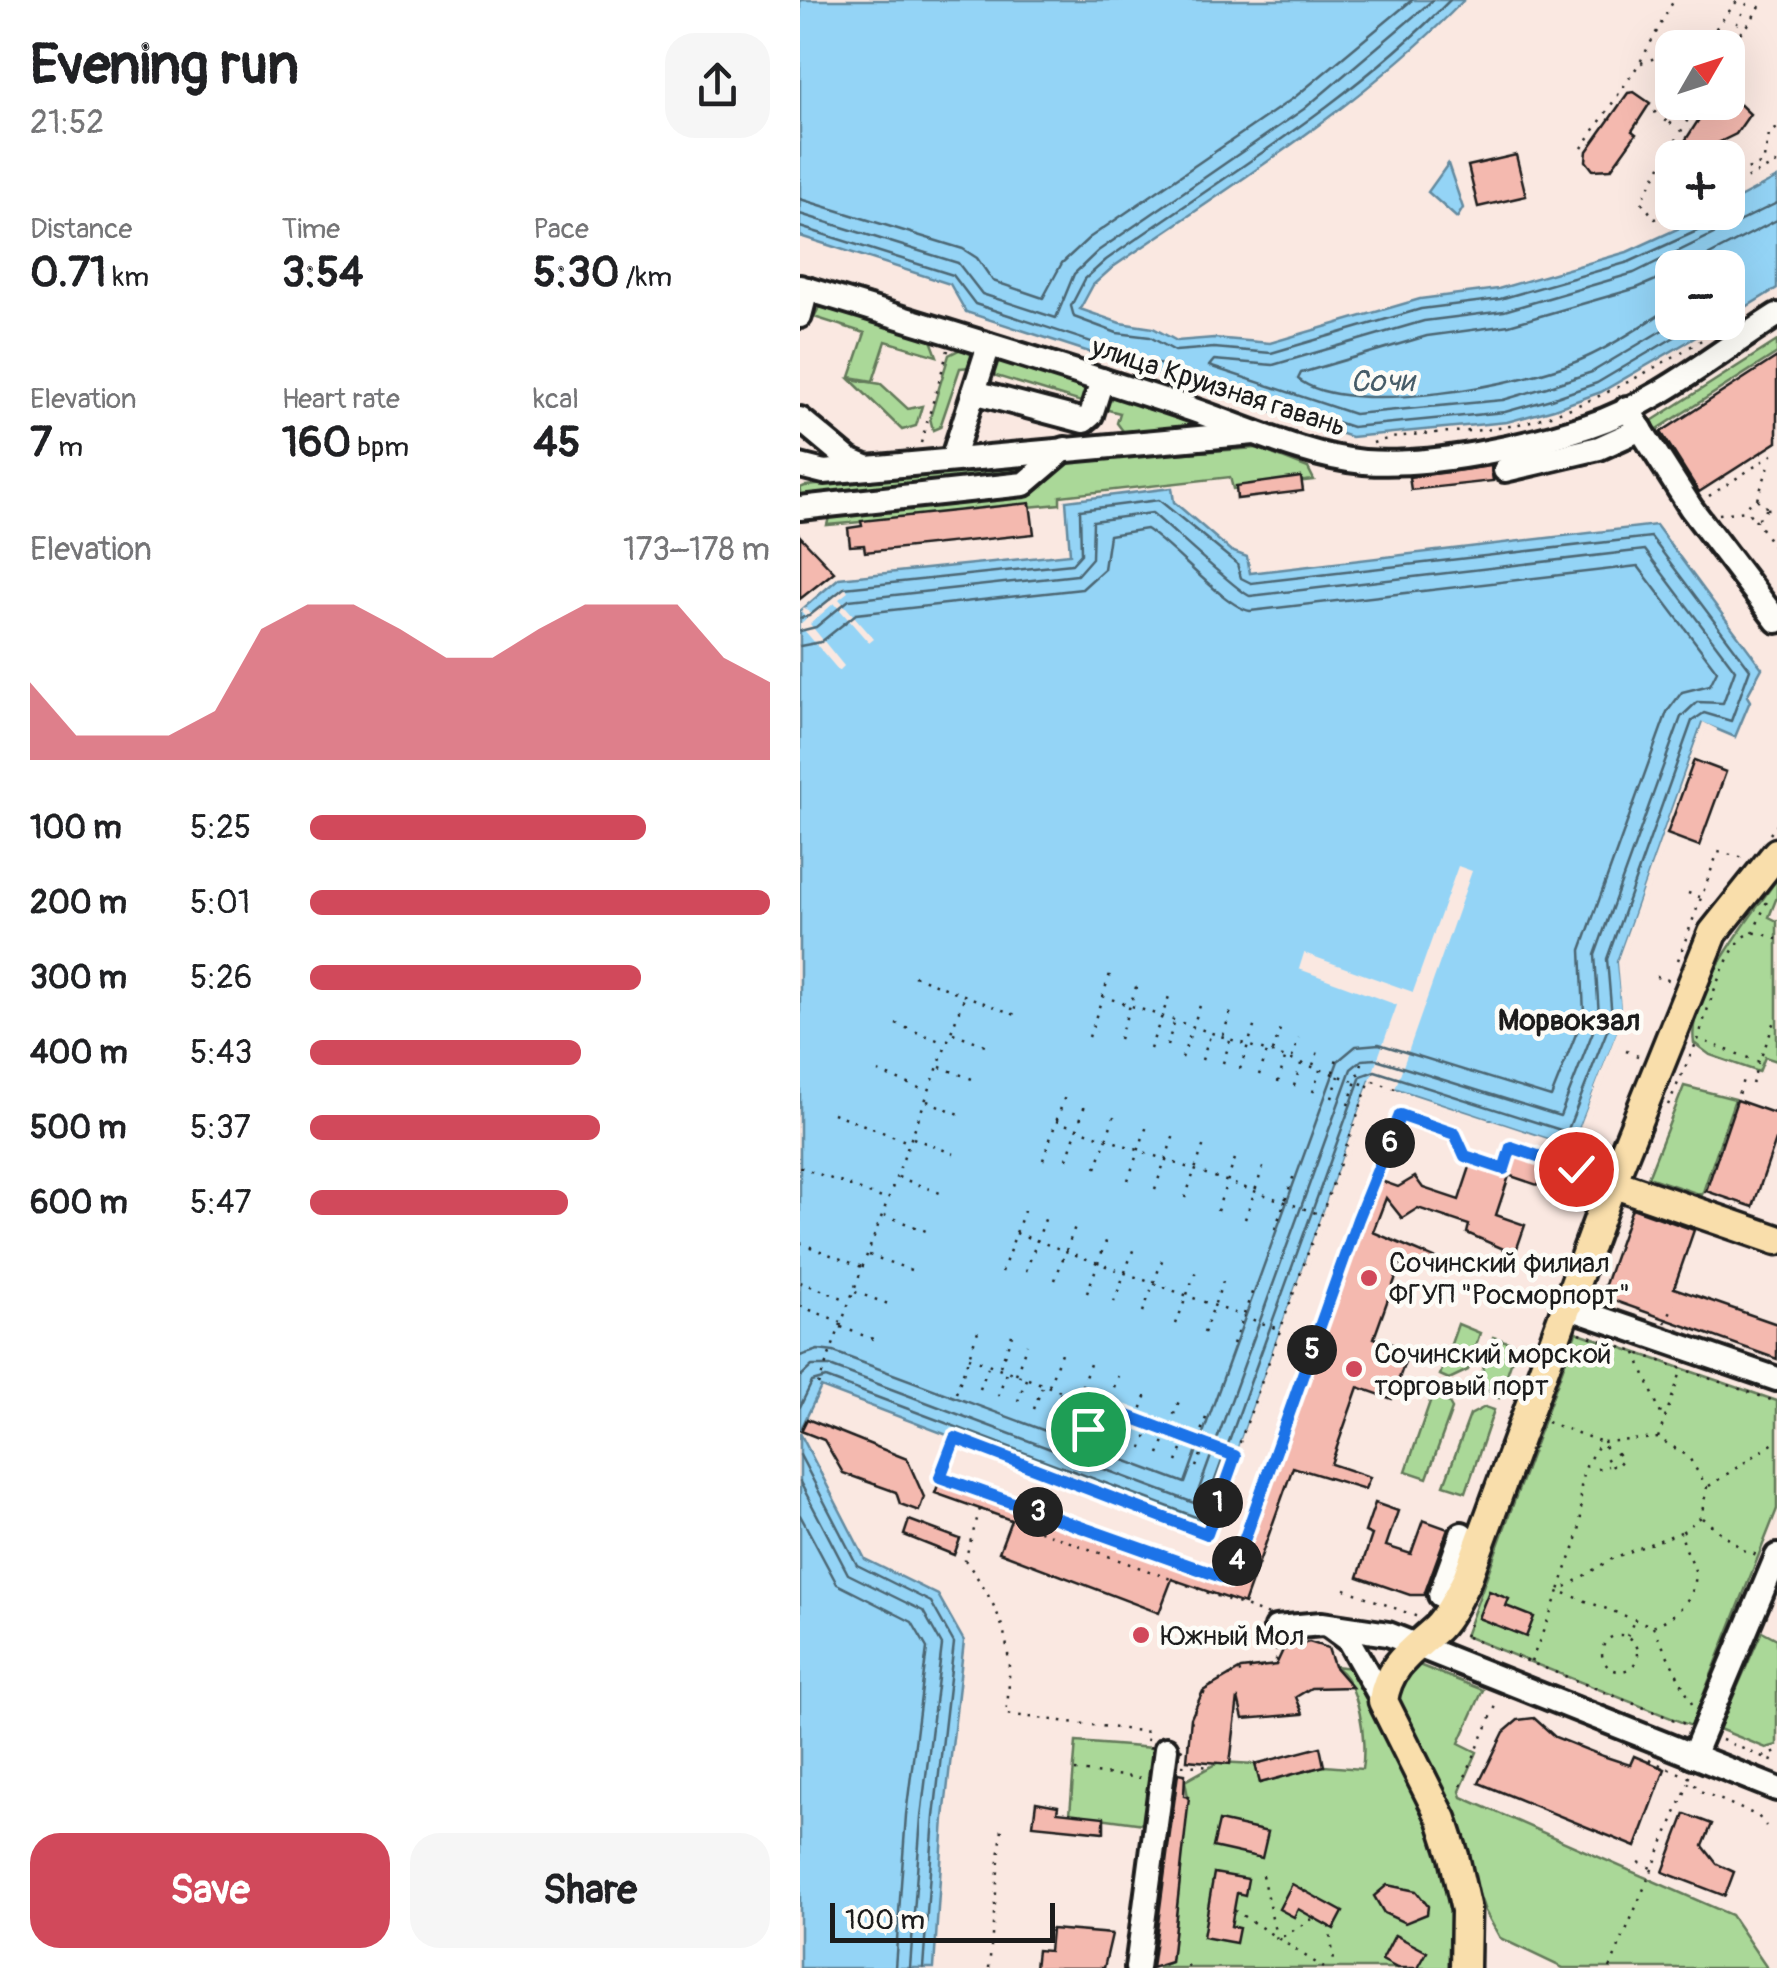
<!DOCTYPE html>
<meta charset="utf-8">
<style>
body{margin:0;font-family:Pangolin,sans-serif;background:#f6f6f6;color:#202124;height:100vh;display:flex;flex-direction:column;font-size:38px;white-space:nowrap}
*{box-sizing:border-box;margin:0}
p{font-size:32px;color:#757577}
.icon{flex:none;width:55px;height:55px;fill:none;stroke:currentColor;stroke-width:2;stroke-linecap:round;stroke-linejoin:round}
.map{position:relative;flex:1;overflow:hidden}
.panel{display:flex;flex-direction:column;background:#fff;width:800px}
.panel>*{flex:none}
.needle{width:65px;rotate:51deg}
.tools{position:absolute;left:855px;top:30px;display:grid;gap:20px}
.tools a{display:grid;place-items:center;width:90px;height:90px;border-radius:20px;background:#fff;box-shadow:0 10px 40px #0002;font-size:50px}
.scale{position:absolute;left:30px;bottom:25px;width:225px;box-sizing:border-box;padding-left:10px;border:5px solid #1c1c1c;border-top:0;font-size:28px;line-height:35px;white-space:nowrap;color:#1c1c1c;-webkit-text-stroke:8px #fdfcf7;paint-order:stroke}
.pin{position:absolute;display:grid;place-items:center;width:85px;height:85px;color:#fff;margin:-42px;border:5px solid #fff;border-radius:50%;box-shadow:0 2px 10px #0007}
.km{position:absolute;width:50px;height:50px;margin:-25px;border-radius:50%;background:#222;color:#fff;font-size:28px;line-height:50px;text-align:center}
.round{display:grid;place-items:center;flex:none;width:105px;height:105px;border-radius:30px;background:#f6f6f6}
.headline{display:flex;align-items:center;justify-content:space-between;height:170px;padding:0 30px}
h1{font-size:55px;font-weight:700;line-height:75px}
.metrics{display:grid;grid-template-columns:repeat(3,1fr);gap:15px;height:170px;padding:10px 30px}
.metrics div{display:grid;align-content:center}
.metrics b{font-size:42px;font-weight:700}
.metrics small{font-size:28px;font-weight:400}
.metrics p{font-size:28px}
.chart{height:280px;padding:20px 30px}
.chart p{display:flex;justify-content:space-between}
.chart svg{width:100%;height:180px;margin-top:10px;fill:#d1495b;opacity:.7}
.action{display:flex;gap:20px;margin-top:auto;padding:20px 30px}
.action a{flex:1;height:115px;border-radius:30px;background:#d1495b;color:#fff;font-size:40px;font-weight:700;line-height:115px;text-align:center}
.action a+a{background:#f6f6f6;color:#202124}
ul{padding:0 30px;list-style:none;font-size:32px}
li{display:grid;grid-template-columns:160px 120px 1fr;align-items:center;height:75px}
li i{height:25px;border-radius:12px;background:#d1495b}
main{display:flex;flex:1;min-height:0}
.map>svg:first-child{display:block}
.green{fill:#aad898;stroke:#637a5a;stroke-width:2.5}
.water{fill:#94d4f6;stroke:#648a9f;stroke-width:2.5}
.pier{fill:#fae8e1}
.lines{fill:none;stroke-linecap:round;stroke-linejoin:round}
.shore{stroke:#4c6673;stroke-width:2.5}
.building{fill:#f4b9af;stroke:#1c1c1c;stroke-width:2.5}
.minor-casing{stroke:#1c1c1c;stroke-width:30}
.major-casing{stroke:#1c1c1c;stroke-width:35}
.path{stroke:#1c1c1c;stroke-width:2.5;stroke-dasharray:2.5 8;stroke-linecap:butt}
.minor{stroke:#fdfcf7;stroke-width:22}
.major{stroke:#f9deab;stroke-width:28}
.route-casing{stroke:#fff;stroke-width:20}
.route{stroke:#1a73e8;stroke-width:12}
.poi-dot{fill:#d1495b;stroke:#fdfcf7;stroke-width:4}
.labels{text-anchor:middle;stroke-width:9;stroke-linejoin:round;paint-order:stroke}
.street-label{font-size:28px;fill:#1c1c1c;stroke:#fdfcf7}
.poi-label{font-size:28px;fill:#1c1c1c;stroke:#fdfcf7;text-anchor:start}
.water-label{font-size:30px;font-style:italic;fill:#465c68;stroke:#fdfcf7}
.neighbourhood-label{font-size:30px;font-weight:bold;fill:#1c1c1c;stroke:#fdfcf7}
</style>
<main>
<section class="panel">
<div class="headline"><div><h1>Evening run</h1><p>21:52</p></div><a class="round"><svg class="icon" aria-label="share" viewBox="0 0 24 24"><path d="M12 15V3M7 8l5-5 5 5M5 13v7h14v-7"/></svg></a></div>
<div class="metrics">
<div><p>Distance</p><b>0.71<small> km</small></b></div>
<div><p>Time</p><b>3:54</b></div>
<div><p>Pace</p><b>5:30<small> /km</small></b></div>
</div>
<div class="metrics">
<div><p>Elevation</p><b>7<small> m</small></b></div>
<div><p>Heart rate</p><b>160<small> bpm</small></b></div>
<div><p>kcal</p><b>45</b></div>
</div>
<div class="chart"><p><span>Elevation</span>173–178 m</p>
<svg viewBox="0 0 160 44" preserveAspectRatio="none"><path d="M0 44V25L10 38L20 38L30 38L40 32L50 12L60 6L70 6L80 12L90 19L100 19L110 12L120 6L130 6L140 6L150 19L160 25V44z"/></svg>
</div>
<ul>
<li><b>100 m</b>5:25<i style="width:73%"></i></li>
<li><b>200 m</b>5:01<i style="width:100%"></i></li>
<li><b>300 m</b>5:26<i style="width:72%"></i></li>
<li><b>400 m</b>5:43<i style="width:59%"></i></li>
<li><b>500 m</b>5:37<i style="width:63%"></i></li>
<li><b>600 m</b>5:47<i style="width:56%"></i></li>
</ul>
<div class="action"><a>Save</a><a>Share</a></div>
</section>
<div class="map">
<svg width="977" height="1968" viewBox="0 0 977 1968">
<rect width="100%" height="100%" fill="#fae8e1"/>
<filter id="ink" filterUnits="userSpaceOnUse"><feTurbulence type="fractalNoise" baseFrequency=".01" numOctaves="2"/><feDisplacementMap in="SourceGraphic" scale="20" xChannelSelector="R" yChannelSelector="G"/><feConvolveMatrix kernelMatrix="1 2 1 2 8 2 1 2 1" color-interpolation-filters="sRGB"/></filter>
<g filter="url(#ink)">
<g class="green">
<path d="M27,307L131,340L137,356L86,341L73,381L50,377L65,333L14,317L19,308Z"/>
<path d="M977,341V353L856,430L850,422Z"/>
<path d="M161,349L175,357L171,367L160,368L140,427L133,430L130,418L149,355Z"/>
<path d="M197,360L283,384L288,389L287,399L281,402L193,375L188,369Z"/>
<path d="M50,379L81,384L108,409L122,406L116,426L102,430Z"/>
<path d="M312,395L391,419L390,431L326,435L317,423L320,413L304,409Z"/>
<path d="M457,448L508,468L514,480L433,489L430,477L260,496V504L27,525L30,514L234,489L270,461Z"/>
<path d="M238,466L227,475L0,500V488L5,486Z"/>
<path d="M977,879V897L969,917L977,921V1061L965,1057L959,1072L910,1055L894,1043C886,995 951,917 977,879Z"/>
<path d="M884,1086L935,1099L902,1195L848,1177Z"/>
<path d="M658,1324L680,1333L668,1370L649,1379L640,1375Z"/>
<path d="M776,1332L977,1401V1509L891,1726L665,1636Z"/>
<path d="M693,1337L717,1345L699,1398L690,1394L681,1376Z"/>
<path d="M634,1390L643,1393L652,1409L627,1478L606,1471Z"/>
<path d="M685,1407L694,1410L666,1492L644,1485L670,1415Z"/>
<path d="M962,1631L977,1639V1745L966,1748L919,1729Z"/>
<path d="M611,1662L683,1690L659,1743L677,1752L660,1791L662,1797L931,1915L967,1968H763L700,1938L685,1911L642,1789L596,1700L601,1674Z"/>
<path d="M534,1666L552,1668L618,1787L652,1896L656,1968H358L371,1962L388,1797L385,1781L419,1762L455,1764L460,1783L524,1766L562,1769C567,1742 560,1681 534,1666Z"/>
<path d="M276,1742L366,1749L359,1826L270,1814Z"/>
</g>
<g class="water">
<path d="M0,0H664C561,106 434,184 313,267L293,285L280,309L320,323L353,328L377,341L414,338L470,343L620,299L698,289L827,252L912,213L928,212V204L977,178V288L928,318V268H872V322L920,323L801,392L754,409L707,422L551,437L166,312L150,284L0,236Z"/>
<path d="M648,164L663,208L657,218L628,192Z"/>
<path d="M372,488L374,502L431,551L447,557L450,573L856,525L962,668L947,696L950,701L935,737L902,723L817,962L823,1019L772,1147L570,1080L407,1534L21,1387L0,1431V611L39,578L270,554L266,501Z"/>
<path d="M0,1433L65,1559L138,1595L164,1641L144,1818L134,1968H0Z"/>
</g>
<g class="pier">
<path d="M44,586L48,592L39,599L74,639L69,643L34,603L10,624L44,666L39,671L4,630L0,632V624L7,618L1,611L4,607L11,614Z"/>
<path d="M903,722L917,729L916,734L906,729L822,963L827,1021L777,1150L771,1152L573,1086L411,1538L153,1442L155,1438L407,1534L597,1005L499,969L504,953L613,992L658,866L672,871L595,1089L772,1147L822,1019L817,962Z"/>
</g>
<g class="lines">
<g class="shore">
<path d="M650,0C549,103 423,177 306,260L285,279L271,306L274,317L317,333L350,337L375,351L414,348L471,353L621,309L700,299L829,262L908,226L914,212"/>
<path d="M0,199L163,249L177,258L193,281L243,298L262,263L289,238L495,97L612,0"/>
<path d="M0,214L158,263L182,294L256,318L274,274L298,251L504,109L633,0"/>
<path d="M0,227L153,275L175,304L552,427L705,412L751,399L797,383L900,322"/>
<path d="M884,268L977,220"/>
<path d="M872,273L837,288L709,325L627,336L501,373L498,379C547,419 730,384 787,357C816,344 844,324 872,307"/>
<path d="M876,322L792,372L747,387L703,400L554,414L409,366L414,360L473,365L624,321L704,311L834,273L977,203"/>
<path d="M0,618L9,616L44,588L272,564L281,554L280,510L359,500L437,564L441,578L451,583L851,537L950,669L931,721L904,713L892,721L807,959L812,1018L767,1132L575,1071L561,1076L401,1519L26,1378L12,1382L0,1407"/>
<path d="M0,631L16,627L49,600L277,575L292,558L293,521L352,513C369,527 439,593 450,596L845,550L935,670L923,703L897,702L881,717L795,955L799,1016L760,1116L576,1059L562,1060L551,1069L394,1503L30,1366H12L0,1377"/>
<path d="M0,646L21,642L56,614L282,589L304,569L309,535L346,529C374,547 425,607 450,611L838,566L917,671L910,685L882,692L867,712L781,950L784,1014L751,1097L579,1044L556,1046L538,1061L385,1483L34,1352L18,1350L0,1356"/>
<path d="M0,1455L57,1565L131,1602L154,1643L134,1817L123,1968"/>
<path d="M0,1482L48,1574L123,1611L142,1645L121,1817L110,1968"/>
<path d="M0,1515L37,1584L112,1622L127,1648L106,1815L95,1968"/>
</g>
</g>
<g class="building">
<path d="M834,92L850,103L832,131L836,134L811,169L793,170L786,161L787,151L828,93Z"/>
<path d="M928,93L950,114L936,134L887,158H874L910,102H928Z"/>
<path d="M716,155L726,196L678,207L668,166Z"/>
<path d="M977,357V442L899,492L861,432Z"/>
<path d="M691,466L693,481L611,490L609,477Z"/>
<path d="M501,477L503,491L437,499L436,486Z"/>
<path d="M230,503L234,534L65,552L64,545L50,546L48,528L62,526L61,521Z"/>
<path d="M0,536L34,572L0,599Z"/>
<path d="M894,760L926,772L899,846L867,834Z"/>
<path d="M937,1100L977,1114V1137L953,1207L906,1191Z"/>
<path d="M711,1147L776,1169L767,1195L702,1173Z"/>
<path d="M671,1164L709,1176L696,1215L725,1225L715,1254L667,1233L669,1225L618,1208L602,1218L586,1198L573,1232L646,1263L642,1274L602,1260L574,1338L609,1350L592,1399L558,1387L531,1464L570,1477L565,1489L493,1467L444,1604L372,1579L359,1613L199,1552L211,1520L135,1493L141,1477L430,1581L573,1178L598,1187L615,1177L623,1188L659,1200Z"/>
<path d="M832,1208L894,1230L874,1288L977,1324V1359L801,1296Z"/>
<path d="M7,1419L107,1459L124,1497L119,1511L100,1504L96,1492L43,1473L24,1440L1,1431Z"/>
<path d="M575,1503L598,1511L586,1546L611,1554L623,1520L648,1529L624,1595H610L558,1577L572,1535L565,1532Z"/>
<path d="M109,1520L160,1539L154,1555L104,1535Z"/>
<path d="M689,1591L709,1599L706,1606L734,1617L726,1637L678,1618Z"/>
<path d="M509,1642L528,1648L534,1666L552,1687L511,1688L496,1697L503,1714L443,1719L438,1698L430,1764L387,1760L391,1718L403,1691L441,1669L476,1665L483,1650Z"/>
<path d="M734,1718L755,1737L800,1755L830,1765L834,1756L865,1769L836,1847L679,1783L704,1732L718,1720Z"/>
<path d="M520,1747L524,1766L460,1783L455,1764Z"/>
<path d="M378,1773L385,1774L384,1796L389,1797L371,1962L352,1968Z"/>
<path d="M236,1802L258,1806L257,1812L304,1817V1832L233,1825Z"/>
<path d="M885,1814L912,1824L903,1846L917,1864L934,1872L925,1896L863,1872Z"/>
<path d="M419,1821L468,1832L462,1858L413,1847Z"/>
<path d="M414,1873L448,1879L445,1895L437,1893L431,1926L439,1928L436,1943L403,1937Z"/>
<path d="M492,1884L543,1912L534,1929L498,1909L494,1917L479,1909Z"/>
<path d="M587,1885L616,1891L628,1906L627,1914L605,1923L584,1913L574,1896Z"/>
<path d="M251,1929L312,1934L304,1968H235L237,1950L249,1951Z"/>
<path d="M595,1935L627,1952L618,1968H597L582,1960Z"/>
</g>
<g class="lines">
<g class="minor-casing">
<g id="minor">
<path d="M0,287C126,325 251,363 376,404C435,423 504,457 564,462C630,467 725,447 788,426C856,404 917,353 977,315"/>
<path d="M0,316L7,289"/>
<path d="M174,392L284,421L291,415L302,380"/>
<path d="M827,408L891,508L977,621"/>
<path d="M0,419L49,460L68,468"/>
<path d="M152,460L189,345"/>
<path d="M0,466L24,472L454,433"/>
<path d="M705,470L799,448L841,429"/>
<path d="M0,508L224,484L265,449"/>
<path d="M767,1307L977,1379"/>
<path d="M640,1595L662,1534"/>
<path d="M530,1627L549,1641L583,1701"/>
<path d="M476,1628L522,1624L588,1634L977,1789"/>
<path d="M893,1756L977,1556"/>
<path d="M337,1968L366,1749"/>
</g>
</g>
<g class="major-casing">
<g id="major">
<path d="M812,1183L977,1240"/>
<path d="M665,1968L666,1910L654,1856L642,1819L583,1701C588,1665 612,1651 637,1628C649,1616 658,1596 666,1581L812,1183L913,933L977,853"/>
</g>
</g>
<g class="path">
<path d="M927,43L949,0"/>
<path d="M891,48L913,32L938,0"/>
<path d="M925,48L948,25L964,0"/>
<path d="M841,63L872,52"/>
<path d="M878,102L865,122L869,126L885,102"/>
<path d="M854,113L872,98"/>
<path d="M782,148L839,64L874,0"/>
<path d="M928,176L963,163L969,135L977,128"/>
<path d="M928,188L977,163"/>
<path d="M877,212L855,219L841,201L898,102"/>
<path d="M121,443L148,350"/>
<path d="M573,443C616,429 666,435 710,426C791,409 856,367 925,326"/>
<path d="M909,496L977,452"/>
<path d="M957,499L970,463"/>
<circle cx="957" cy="509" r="9"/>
<path d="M967,509L977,508"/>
<path d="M919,514L946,511"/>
<path d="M955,519L977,552"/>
<path d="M970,834L977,824"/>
<path d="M888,893L900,897"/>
<path d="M953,933L968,899"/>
<path d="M977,939C971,937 960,932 953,933C928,935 905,1018 898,1039L959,1062L977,1016"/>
<path d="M878,960L918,852L945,858"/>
<path d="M114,976L221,1017"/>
<path d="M856,977L869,980"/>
<path d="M302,996L566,1085"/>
<path d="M96,1024L145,1043"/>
<path d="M153,1033L188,1046"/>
<path d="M423,1035L431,1011"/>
<path d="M289,1037L310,974"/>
<path d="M319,1039L338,981"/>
<path d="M367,1046L374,1023"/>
<path d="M350,1049L371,991"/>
<path d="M826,1051L838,1056"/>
<path d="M473,1052L480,1029"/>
<path d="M382,1058L402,1000"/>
<path d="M492,1058L499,1038"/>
<path d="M402,1060L411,1033"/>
<path d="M423,1063L430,1041"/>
<path d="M513,1065L520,1046"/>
<path d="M140,1067L175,1080"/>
<path d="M440,1069L456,1021"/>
<path d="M78,1072L127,1091"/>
<path d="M533,1072L538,1054"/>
<path d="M459,1075L467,1052"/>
<path d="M478,1082L485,1059"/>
<path d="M952,1084L958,1063"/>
<path d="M494,1086L501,1064"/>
<path d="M595,1089L570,1080L407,1534L155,1438L141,1477L430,1581L558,1219L601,1115L655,1134L665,1156L704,1169L711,1147L791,1174L797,1157"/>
<path d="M513,1092L520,1070"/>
<path d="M532,1098L539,1076"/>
<path d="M127,1101L162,1115"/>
<path d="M548,1105L562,1063"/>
<path d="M868,1105L898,1039"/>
<path d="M33,1113L108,1142"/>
<path d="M256,1121L519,1214"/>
<path d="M113,1138L154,1154"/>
<path d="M267,1159L286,1102"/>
<path d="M243,1160L265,1096"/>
<path d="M0,1167L87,1200"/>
<path d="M296,1168L316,1111"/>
<path d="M98,1177L140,1193"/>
<path d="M328,1180L348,1123"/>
<path d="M355,1189L375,1132"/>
<path d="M904,1193L943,1080"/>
<path d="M385,1198L405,1141"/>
<path d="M417,1211L437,1153"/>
<path d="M84,1215L126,1231"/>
<path d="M445,1219L465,1162"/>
<path d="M475,1229L495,1172"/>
<path d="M216,1233L478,1329"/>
<path d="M0,1243L62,1267"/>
<path d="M69,1255L111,1270"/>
<path d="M226,1271L247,1214"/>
<path d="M202,1272L225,1208"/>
<path d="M255,1280L276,1224"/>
<path d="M0,1282L48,1300"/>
<path d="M55,1292L91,1305"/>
<path d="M287,1293L308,1236"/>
<path d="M314,1302L335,1245"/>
<path d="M0,1306L41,1322"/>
<path d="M343,1312L364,1255"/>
<path d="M865,1323L874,1304"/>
<path d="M376,1324L397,1268"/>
<path d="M41,1327L78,1341"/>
<path d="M404,1333L425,1276"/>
<path d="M780,1333L977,1402"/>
<path d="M433,1344L454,1287"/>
<path d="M836,1353L863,1419"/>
<path d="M169,1357L435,1456"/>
<path d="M200,1366L212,1335"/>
<path d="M216,1374L227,1344"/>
<path d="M18,1385L165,995"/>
<path d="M249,1385L261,1353"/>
<path d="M180,1389L189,1364"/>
<path d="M156,1393L178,1331"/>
<path d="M198,1396L206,1373"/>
<path d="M278,1396L290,1364"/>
<path d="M218,1401L226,1379"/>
<path d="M307,1407L318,1376"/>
<path d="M234,1409L242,1387"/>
<path d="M253,1415L261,1393"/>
<path d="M338,1418L349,1389"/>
<path d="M271,1420L279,1398"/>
<path d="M747,1422L802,1442L809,1455"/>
<path d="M287,1429L296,1407"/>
<path d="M306,1435L314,1413"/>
<path d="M858,1438L802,1442C767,1483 789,1498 777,1539C772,1557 764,1572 759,1591L852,1626C873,1620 899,1596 895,1571C892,1557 882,1548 882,1532L901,1517L907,1487L888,1456L858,1438L882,1369"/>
<path d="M398,1440L408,1412"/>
<path d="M322,1441L330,1419"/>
<path d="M342,1448L350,1426"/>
<path d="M817,1453L822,1460L815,1468L806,1460Z"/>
<path d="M359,1454L379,1401"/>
<path d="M377,1462L386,1440"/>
<path d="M396,1467L405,1445"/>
<path d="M797,1469L808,1466"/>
<path d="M909,1486L977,1441"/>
<path d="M180,1509L477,1618L476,1665C418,1675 394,1681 388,1745L381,1750L347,1747L348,1732L206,1714C215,1647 205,1615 165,1560Z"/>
<path d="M902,1518L943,1550L957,1555"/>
<path d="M545,1589L618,1617"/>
<path d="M853,1627L892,1704"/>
<circle cx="820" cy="1653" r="18"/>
<path d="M665,1636L672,1619"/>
<path d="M827,1636L834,1621"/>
<path d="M667,1637L887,1725"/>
<path d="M731,1662L759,1591L813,1558L881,1532"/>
<path d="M922,1740L977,1763"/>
<path d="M963,1757L977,1752"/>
<path d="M849,1760L891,1778L898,1790L958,1816L966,1826"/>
<path d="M382,1765L413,1767"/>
<path d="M275,1771L343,1778"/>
<path d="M661,1786L698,1701"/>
<path d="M839,1862L851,1868"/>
<path d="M462,1875L477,1940L514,1918"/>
<path d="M434,1910L524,1968"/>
<path d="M529,1926L535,1968"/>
<path d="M387,1965L392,1968"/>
<path d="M189,1968L202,1828"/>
<path d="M810,1968L891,1778"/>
</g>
<use href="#minor" class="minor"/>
<use href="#major" class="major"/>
</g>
</g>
<g class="lines" filter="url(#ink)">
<g class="route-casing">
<path id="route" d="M288,1429L296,1404L435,1456L407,1534L155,1438L140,1477L430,1580L558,1219L600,1115L655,1134L665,1156L704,1169L711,1147L776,1169"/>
</g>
<use href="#route" class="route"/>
</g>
<g class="poi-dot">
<circle cx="569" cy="1278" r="10"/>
<circle cx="554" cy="1369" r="10"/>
<circle cx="341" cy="1635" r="10"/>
</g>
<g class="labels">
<g class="street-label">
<text transform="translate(419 386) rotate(18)" y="10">улица Круизная гавань</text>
</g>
<g class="poi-label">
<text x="589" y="1272">Сочинский филиал<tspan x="589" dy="32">ФГУП "Росморпорт"</tspan></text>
<text x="574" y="1363">Сочинский морской<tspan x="574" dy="32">торговый порт</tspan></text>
<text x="361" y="1645">Южный Мол</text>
</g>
<g class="water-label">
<text transform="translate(582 381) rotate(-1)" y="10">Сочи</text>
</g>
<g class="neighbourhood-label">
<text x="769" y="1030">Морвокзал</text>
</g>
</g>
</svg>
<div class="tools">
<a><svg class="needle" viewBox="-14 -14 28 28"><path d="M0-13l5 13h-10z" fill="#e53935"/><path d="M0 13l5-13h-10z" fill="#757577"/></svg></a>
<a>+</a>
<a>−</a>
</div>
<div class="scale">100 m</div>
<div class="pin" style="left:288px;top:1429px;background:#1e9e55"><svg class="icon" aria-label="arrive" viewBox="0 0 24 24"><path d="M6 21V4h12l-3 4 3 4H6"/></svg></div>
<div class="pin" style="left:776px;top:1169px;background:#d93025"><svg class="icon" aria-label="check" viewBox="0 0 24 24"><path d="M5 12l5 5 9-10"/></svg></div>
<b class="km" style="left:418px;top:1503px">1</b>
<b class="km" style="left:238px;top:1512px">3</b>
<b class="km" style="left:437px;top:1561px">4</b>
<b class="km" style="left:512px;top:1350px">5</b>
<b class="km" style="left:590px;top:1143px">6</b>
</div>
</main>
